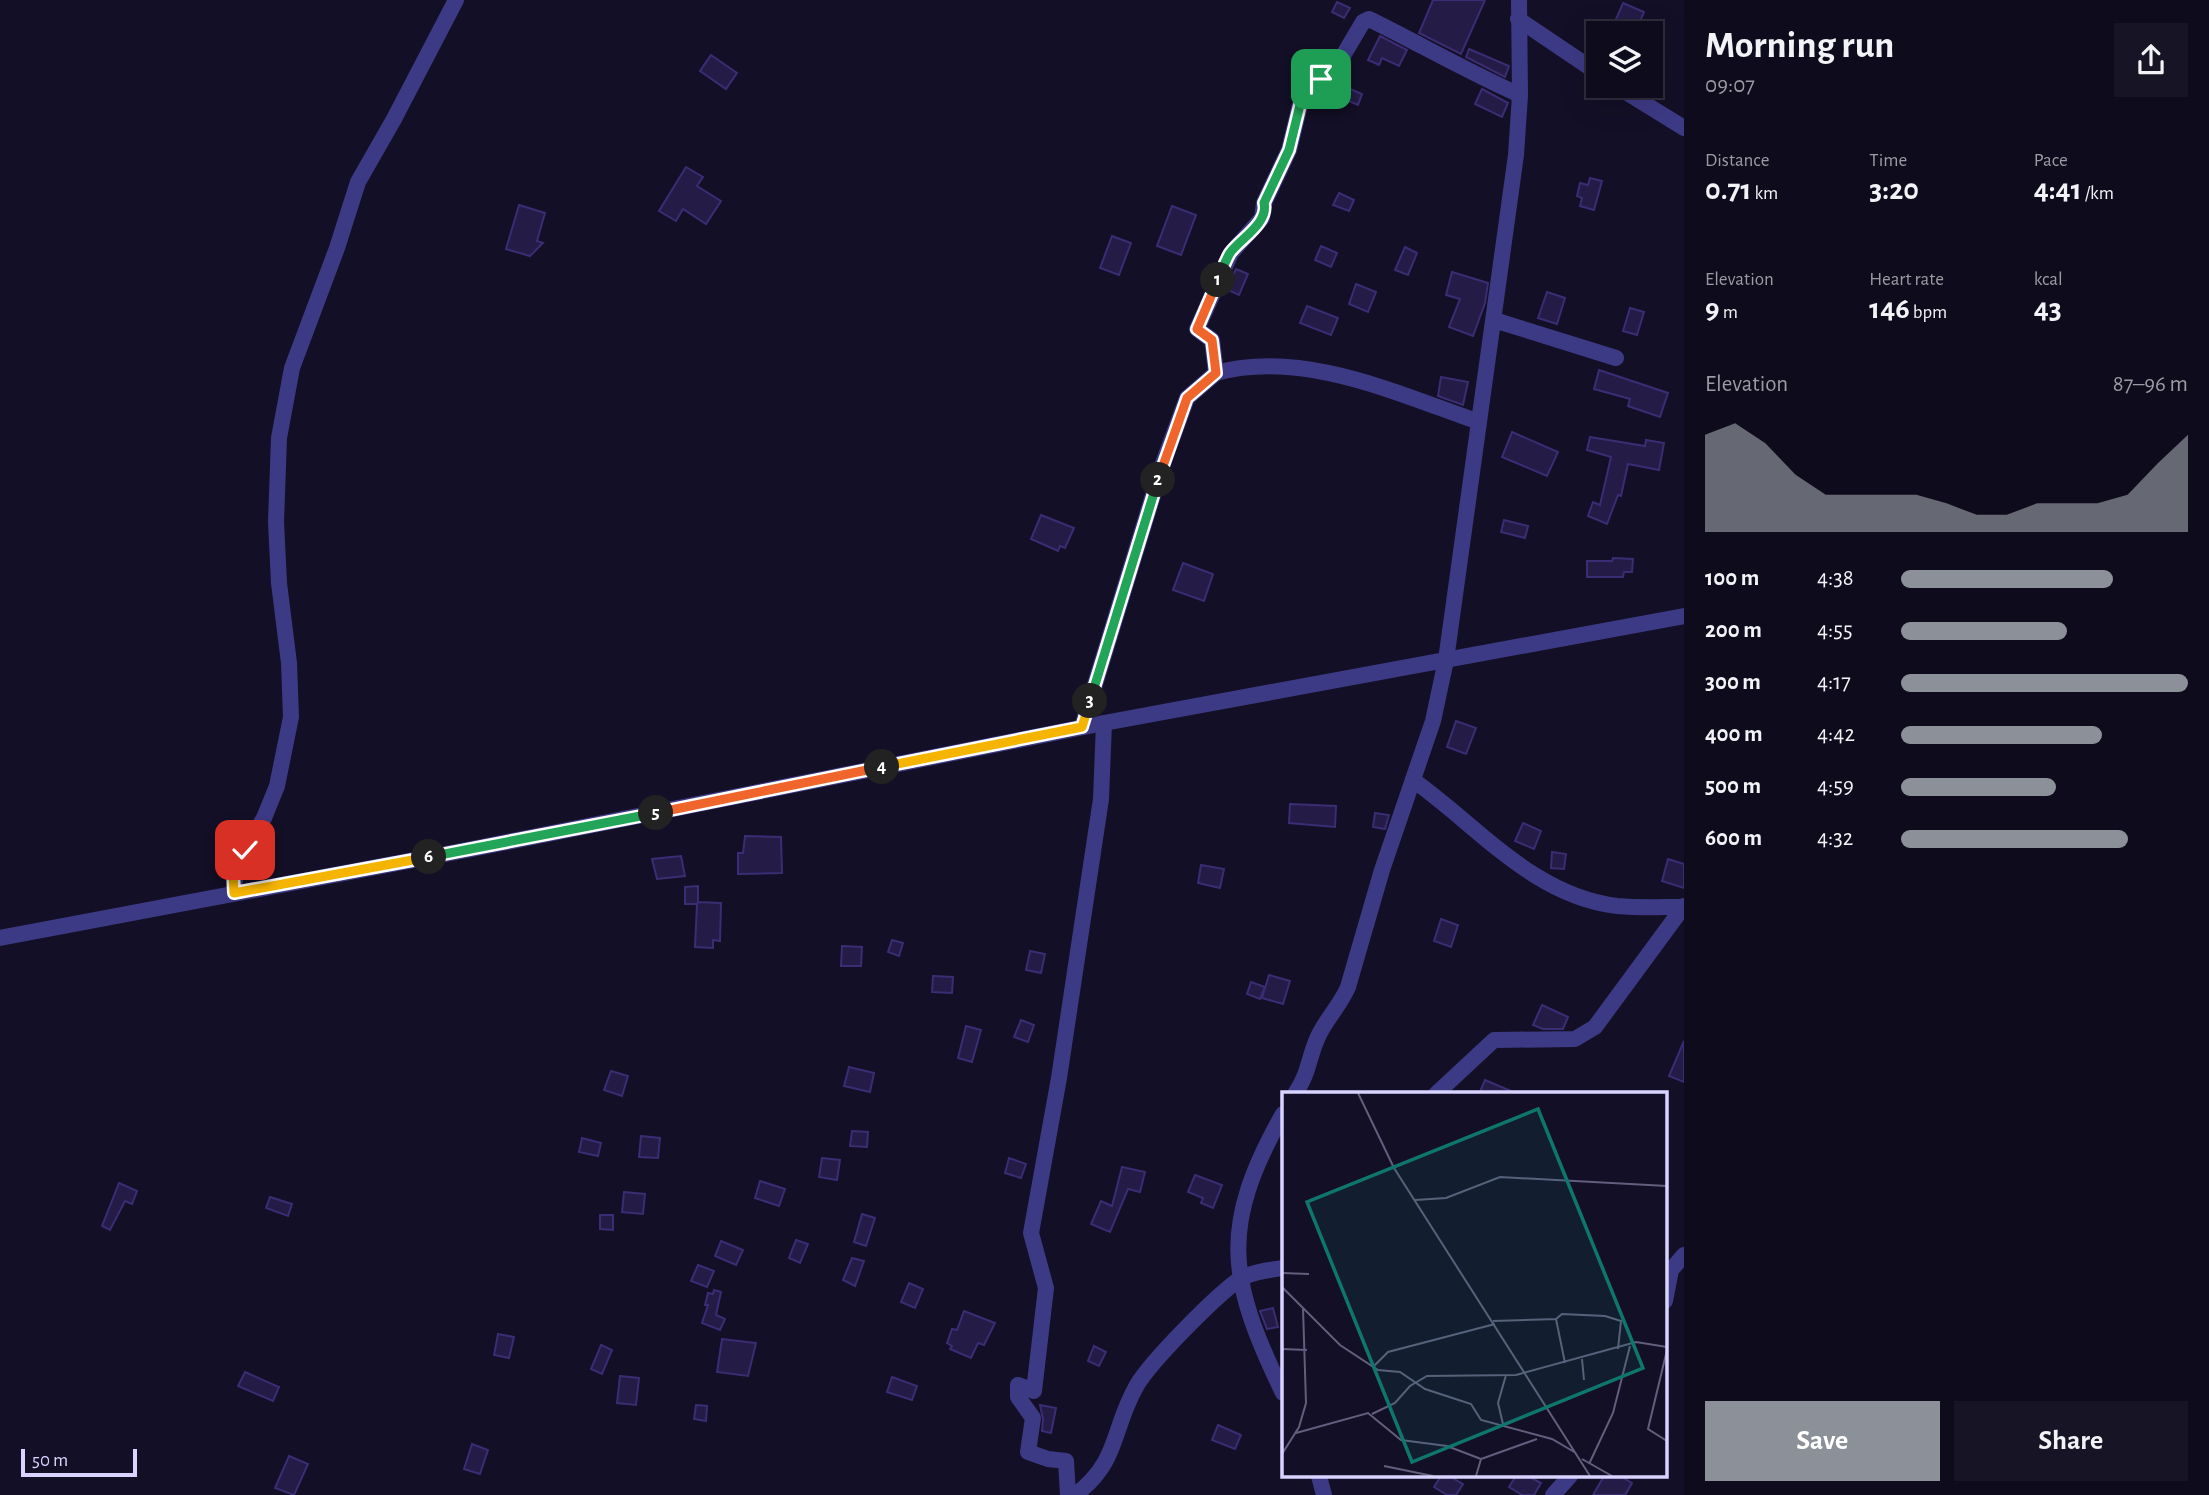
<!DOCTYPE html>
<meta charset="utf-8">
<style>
body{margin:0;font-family:"Alegreya Sans",sans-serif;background:#171425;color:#f1f3f6;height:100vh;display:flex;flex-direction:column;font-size:26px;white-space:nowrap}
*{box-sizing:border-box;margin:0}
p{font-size:23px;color:#9b9ba3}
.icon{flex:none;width:38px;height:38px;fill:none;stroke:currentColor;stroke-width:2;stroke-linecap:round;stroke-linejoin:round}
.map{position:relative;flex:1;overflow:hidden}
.details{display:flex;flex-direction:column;background:#0e0b1c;width:525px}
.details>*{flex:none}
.tools{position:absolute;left:1586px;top:21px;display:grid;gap:14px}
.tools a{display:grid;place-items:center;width:77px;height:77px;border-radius:0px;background:#0e0b1c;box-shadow:0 7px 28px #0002,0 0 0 2px #2e2b3b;font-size:35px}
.scale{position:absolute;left:21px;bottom:18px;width:116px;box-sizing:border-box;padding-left:7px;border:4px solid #d9d4ff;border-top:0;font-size:19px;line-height:24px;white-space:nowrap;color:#d9d4ff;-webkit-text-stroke:5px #130f26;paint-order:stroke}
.pin{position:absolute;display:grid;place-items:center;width:60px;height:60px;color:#fff;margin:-30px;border-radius:14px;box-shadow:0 4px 10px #0006}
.km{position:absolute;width:35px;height:35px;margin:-18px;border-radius:50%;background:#222;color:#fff;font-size:19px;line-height:35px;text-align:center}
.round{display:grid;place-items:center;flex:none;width:74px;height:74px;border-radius:0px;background:#171425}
.head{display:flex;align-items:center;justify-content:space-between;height:119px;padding:0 21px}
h1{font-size:38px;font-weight:600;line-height:52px}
.figures{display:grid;grid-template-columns:repeat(3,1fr);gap:10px;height:119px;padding:7px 21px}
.figures div{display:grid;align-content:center}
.figures b{font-size:30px;font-weight:600}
.figures small{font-size:19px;font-weight:400}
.figures p{font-size:19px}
.chart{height:196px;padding:14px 21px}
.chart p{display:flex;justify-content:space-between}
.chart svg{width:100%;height:126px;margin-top:7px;fill:#8c9099;opacity:.7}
.action{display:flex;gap:14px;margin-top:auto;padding:14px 21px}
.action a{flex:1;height:80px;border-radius:0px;background:#8c9099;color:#fff;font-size:28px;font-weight:600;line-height:80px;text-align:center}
.action a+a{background:#171425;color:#f1f3f6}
ul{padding:0 21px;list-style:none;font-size:23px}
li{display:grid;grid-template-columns:112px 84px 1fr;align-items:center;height:52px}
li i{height:18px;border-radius:9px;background:#8c9099}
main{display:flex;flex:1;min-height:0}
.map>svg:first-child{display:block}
.building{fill:#241b47;stroke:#3b2d73;stroke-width:2}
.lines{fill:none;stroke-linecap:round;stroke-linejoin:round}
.minor{stroke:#3d3a85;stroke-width:16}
.split-1-casing{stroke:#fff;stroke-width:14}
.split-2-casing{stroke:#fff;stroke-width:14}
.split-3-casing{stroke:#fff;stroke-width:14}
.split-4-casing{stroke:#fff;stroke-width:14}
.split-5-casing{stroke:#fff;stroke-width:14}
.split-6-casing{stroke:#fff;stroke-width:14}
.split-7-casing{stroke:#fff;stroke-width:14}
.split-1{stroke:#22a559;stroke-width:9}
.split-2{stroke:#f0652b;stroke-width:9}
.split-3{stroke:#22a559;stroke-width:9}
.split-4{stroke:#f5b400;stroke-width:9}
.split-5{stroke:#f0652b;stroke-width:9}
.split-6{stroke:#22a559;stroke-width:9}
.split-7{stroke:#f5b400;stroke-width:9}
.inset-road{fill:none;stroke:#625e7d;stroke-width:2}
.view{fill:#0f766e;fill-opacity:0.15;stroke:#0f766e;stroke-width:3.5}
.inset-edge{fill:none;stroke:#d9d4ff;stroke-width:3.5}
</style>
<main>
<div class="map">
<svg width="1684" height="1495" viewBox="0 0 1684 1495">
<rect width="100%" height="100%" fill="#130f26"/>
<g class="building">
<path d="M1433,0H1485L1461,54L1419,33Z"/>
<path d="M1337,2L1350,8L1344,18L1332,12Z"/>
<path d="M1623,3L1644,12L1635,33H1610Z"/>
<path d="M1380,36L1407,50L1399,66L1382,58L1379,65L1368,60Z"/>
<path d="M1469,49L1509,66L1505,77L1466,57Z"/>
<path d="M711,55L737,73L726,89L700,71Z"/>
<path d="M1348,88L1362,94L1358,105L1344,99Z"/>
<path d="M1482,89L1508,103L1502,117L1475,104Z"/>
<path d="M686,167L703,177L697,186L721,201L706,224L683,209L676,221L659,211Z"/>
<path d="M1590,178L1602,181L1594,210L1580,206L1582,198L1577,196L1580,183L1588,185Z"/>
<path d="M1339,193L1354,200L1349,211L1333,205Z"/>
<path d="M519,205L545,213L537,241L543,243L530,256L506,249Z"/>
<path d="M1172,206L1196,215L1181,255L1157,246Z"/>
<path d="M1112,236L1131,243L1119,275L1100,268Z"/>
<path d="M1321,246L1337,253L1331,267L1315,260Z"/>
<path d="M1405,247L1417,253L1408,275L1395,270Z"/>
<path d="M1236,269L1248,274L1239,295L1226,289Z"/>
<path d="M1452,272L1488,283L1485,303L1473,336L1449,327L1460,299L1446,295Z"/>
<path d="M1356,284L1376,292L1368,312L1349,304Z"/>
<path d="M1547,292L1565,298L1557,324L1538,318Z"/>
<path d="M1307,306L1338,318L1331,335L1300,323Z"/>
<path d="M1630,308L1644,312L1637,335L1623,331Z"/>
<path d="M1599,370L1668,393L1660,417L1628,406L1630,399L1594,389Z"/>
<path d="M1441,377L1468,382L1463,405L1438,396Z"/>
<path d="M1512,432L1558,452L1547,476L1502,457Z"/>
<path d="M1590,437L1645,446L1646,440L1664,443L1659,470L1628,464L1621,496L1618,495L1607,524L1588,516L1593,502L1600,505L1611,457L1587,450Z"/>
<path d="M1041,515L1074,528L1065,548L1060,546L1058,551L1031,539Z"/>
<path d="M1504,520L1528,526L1525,538L1501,532Z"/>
<path d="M1613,558L1633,559L1632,572H1624L1623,577H1587V561H1612Z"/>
<path d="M1183,563L1213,574L1204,601L1173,590Z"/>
<path d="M1456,721L1476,728L1466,754L1447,747Z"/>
<path d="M1290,804L1336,806L1335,827L1289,823Z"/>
<path d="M1375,813L1389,815L1385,829L1373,827Z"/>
<path d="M1523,823L1541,831L1534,849L1515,841Z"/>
<path d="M745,836L781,837L782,873L738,874V853H743Z"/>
<path d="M1552,852L1566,854L1564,869L1551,868Z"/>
<path d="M681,856L685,876L657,879L652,859Z"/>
<path d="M1668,859L1684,864V888L1662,881Z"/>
<path d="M1201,865L1224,869L1220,888L1198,883Z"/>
<path d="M698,886V902L721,903L720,941L713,940V948L695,947L697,904H685V887Z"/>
<path d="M1441,919L1458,925L1451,947L1434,941Z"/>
<path d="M892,940L903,943L899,956L888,952Z"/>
<path d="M842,946L862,947L861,966H841Z"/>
<path d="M1030,951L1045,954L1041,973L1026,970Z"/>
<path d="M1269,975L1290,981L1283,1004L1262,998Z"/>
<path d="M933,976L953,977L952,993L932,992Z"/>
<path d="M1251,982L1265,987L1260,999L1247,994Z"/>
<path d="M1542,1005L1568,1017L1563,1029H1543L1533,1025Z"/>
<path d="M1021,1020L1034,1025L1028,1042L1014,1037Z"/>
<path d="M966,1026L981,1030L972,1062L958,1058Z"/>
<path d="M1684,1041V1082L1669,1076Z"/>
<path d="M849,1067L874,1073L870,1092L844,1086Z"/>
<path d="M611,1071L628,1076L622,1096L604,1090Z"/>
<path d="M1485,1080L1518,1094H1479Z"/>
<path d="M852,1131L868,1132L867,1147L850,1146Z"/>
<path d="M641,1136L660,1138L658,1158L639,1157Z"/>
<path d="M582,1138L601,1143L598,1156L579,1152Z"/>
<path d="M822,1158L840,1160L837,1180L819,1177Z"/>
<path d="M1009,1158L1026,1164L1021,1178L1005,1173Z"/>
<path d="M1122,1167L1145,1172L1140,1192L1128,1189L1110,1232L1091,1224L1101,1201L1112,1206Z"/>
<path d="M1195,1175L1222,1185L1213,1208L1201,1203L1203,1198L1188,1192Z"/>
<path d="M760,1181L785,1189L779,1206L755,1198Z"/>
<path d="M119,1183L137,1191L132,1204L125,1201L110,1230L102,1226Z"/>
<path d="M624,1192L645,1194L643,1214L622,1212Z"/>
<path d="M270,1197L292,1204L288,1216L266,1208Z"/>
<path d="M862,1214L875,1218L866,1246L854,1242Z"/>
<path d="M600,1215H613V1230L600,1229Z"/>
<path d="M796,1240L808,1244L800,1263L789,1258Z"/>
<path d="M721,1241L743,1250L736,1265L715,1256Z"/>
<path d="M852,1258L864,1261L855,1286L843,1280Z"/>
<path d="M698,1265L714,1271L707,1287L691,1281Z"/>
<path d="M909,1283L923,1289L915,1308L901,1302Z"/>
<path d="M714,1290L721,1292L716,1315L725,1319L720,1330L702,1323L708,1305H705L708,1293L713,1294Z"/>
<path d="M1273,1308L1278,1327L1267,1329L1260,1311Z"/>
<path d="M964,1311L995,1323L984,1345L978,1343L971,1358L950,1349L952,1346L947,1343L952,1329L957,1330Z"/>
<path d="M498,1334L514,1337L509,1358L494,1355Z"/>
<path d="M722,1339L756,1343L748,1376L717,1372Z"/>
<path d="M601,1345L612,1350L602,1374L591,1369Z"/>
<path d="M1094,1346L1106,1352L1099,1366L1088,1361Z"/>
<path d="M245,1372L279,1387L273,1401L238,1386Z"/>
<path d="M620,1376L639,1378L636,1405L617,1403Z"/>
<path d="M892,1377L917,1386L912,1400L887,1392Z"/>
<path d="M696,1405L707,1406L706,1421L694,1419Z"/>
<path d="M1040,1405L1056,1408L1051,1433L1042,1431L1043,1419Z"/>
<path d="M1218,1425L1241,1435L1235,1449L1212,1440Z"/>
<path d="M472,1444L488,1450L480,1474L464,1469Z"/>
<path d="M289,1456L308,1464L294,1495L275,1488Z"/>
<path d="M1441,1476H1449L1463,1484L1456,1495H1447L1434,1487Z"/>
<path d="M1516,1476H1528L1541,1483L1534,1495H1522L1509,1487Z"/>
<path d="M1604,1476H1620L1632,1483L1625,1495H1593Z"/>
</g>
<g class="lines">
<g class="minor">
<path d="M1518,19L1598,73"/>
<path d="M1616,86L1684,128"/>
<path d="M1494,320L1616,358"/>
<path d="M1216,373C1303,349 1398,394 1479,422"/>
<path d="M1082,727L1162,466L1187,398L1216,373L1212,340L1197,329L1231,253L1262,218L1264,203L1289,150L1300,105L1341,59L1363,22L1369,19C1420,44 1468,72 1520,95"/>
<path d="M1413,780C1478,826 1533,896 1617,906C1639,908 1661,907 1682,907"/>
<path d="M234,893L236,863L264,818L277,786L291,717L289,663L279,583L276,522L279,438L292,368L337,248L358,182L394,119L456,0"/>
<path d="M0,938L472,849L1104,723L1684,616"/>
<path d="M1295,1094C1309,1073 1308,1060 1317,1039C1325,1020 1340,1006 1348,987L1382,870L1433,721L1446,660L1516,155L1520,95L1519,0"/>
<path d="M1436,1094L1494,1040L1575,1039L1595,1027L1684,906"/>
<path d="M1283,1114C1219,1227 1228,1279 1283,1393"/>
<path d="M1665,1301L1671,1270L1684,1255"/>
<path d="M1319,1476L1324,1495"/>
<path d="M1068,1495L1066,1461L1048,1459L1028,1452L1033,1418L1018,1397V1385L1034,1391L1046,1288L1031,1233L1059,1078L1101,799L1104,723"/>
<path d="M1075,1495C1120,1461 1111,1430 1137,1385C1152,1360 1213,1299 1237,1281C1249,1272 1269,1270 1283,1268"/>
<path d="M1553,1495L1570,1476"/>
</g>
</g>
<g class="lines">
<g class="split-1-casing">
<path id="split-1" d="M1218,280C1222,271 1225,261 1230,253C1240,239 1269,223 1264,203L1289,150L1300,105L1321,79"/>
</g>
<g class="split-2-casing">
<path id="split-2" d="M1158,480L1187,398L1216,373L1212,340L1197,329L1218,280"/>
</g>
<g class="split-3-casing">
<path id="split-3" d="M1090,701L1158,480"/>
</g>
<g class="split-4-casing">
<path id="split-4" d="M882,767L1082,727L1090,701"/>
</g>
<g class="split-5-casing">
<path id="split-5" d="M656,813L882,767"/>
</g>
<g class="split-6-casing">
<path id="split-6" d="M429,857L656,813"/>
</g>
<g class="split-7-casing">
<path id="split-7" d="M245,850L233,872L234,893L429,857"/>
</g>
<use href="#split-1" class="split-1"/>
<use href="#split-2" class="split-2"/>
<use href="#split-3" class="split-3"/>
<use href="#split-4" class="split-4"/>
<use href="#split-5" class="split-5"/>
<use href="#split-6" class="split-6"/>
<use href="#split-7" class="split-7"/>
</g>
<g transform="translate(1282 1092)">
<rect width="385" height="385" fill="#130f26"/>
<path class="inset-road" d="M76,1L112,76L308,384M133,108L164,106L218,85L385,94M0,181L27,182M0,195L58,253L96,278L118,280L143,297L189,312L199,328L270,347L294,361M274,227L283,271M211,229L274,227L280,222L323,224L339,229L336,257M0,257L25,258M385,258L366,337L385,349M300,267L302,288M91,275L106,260L213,232M90,322L113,311L128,294L145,284L234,283L354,250L385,255M221,332L216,311L224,283M14,341L86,321L119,348L165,354L199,367M0,362L17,335L24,311L21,216M300,367L330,384M307,372L331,321L348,254M102,374L151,384M194,384L199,367L255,347"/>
<path class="view" d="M256,17L361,276L130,370L25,110Z"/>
<rect width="385" height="385" class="inset-edge"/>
</g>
</svg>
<div class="tools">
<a><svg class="icon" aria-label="layers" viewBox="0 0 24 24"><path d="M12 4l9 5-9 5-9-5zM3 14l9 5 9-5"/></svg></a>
</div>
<div class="scale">50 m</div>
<div class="pin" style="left:1321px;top:79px;background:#1e9e55"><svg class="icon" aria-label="arrive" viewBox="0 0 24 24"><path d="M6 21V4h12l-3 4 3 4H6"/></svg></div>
<div class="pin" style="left:245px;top:850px;background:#d93025"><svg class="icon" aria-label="check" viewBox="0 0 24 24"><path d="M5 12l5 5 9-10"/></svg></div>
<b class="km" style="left:1218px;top:280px">1</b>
<b class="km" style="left:1158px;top:480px">2</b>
<b class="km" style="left:1090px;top:701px">3</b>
<b class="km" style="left:882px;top:767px">4</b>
<b class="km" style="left:656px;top:813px">5</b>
<b class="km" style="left:429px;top:857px">6</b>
</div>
<section class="details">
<div class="head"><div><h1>Morning run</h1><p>09:07</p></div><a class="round"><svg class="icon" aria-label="share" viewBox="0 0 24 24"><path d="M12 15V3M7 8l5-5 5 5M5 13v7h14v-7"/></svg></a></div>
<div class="figures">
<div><p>Distance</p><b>0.71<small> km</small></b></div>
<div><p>Time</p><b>3:20</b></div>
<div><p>Pace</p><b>4:41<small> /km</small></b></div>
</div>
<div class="figures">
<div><p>Elevation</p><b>9<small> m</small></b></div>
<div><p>Heart rate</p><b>146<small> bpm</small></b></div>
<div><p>kcal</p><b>43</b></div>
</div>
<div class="chart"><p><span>Elevation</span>87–96 m</p>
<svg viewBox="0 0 160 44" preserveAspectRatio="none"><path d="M0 44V10L10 6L20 13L30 24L40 31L50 31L60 31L70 31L80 34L90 38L100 38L110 34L120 34L130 34L140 31L150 20L160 10V44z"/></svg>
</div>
<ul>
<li><b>100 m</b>4:38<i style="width:74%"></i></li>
<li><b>200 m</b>4:55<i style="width:58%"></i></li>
<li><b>300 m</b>4:17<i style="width:100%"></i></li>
<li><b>400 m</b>4:42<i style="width:70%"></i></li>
<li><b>500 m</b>4:59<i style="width:54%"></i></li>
<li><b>600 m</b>4:32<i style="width:79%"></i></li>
</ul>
<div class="action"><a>Save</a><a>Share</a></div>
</section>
</main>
